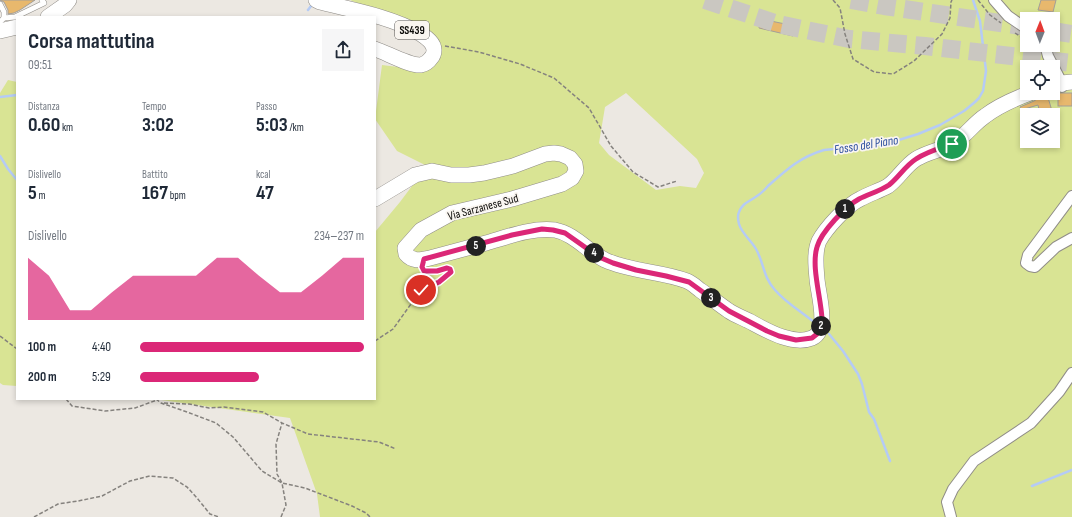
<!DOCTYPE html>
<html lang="it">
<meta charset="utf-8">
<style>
body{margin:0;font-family:"Sofia Sans Condensed",sans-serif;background:#f6f6f7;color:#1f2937;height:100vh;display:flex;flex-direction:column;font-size:15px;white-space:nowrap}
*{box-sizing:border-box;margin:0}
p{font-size:13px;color:#747a83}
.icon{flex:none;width:22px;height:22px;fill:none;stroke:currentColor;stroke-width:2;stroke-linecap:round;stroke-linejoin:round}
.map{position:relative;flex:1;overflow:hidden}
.sheet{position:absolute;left:16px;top:16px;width:360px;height:384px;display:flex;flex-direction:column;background:#fff;border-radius:0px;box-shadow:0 2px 6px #0003}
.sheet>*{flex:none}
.needle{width:26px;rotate:1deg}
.controls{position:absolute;left:1020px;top:12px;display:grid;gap:8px}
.controls a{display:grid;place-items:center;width:40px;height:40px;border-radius:0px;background:#fff;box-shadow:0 2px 6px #0003;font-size:20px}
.pin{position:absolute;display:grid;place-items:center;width:34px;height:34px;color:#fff;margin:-17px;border:2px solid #fff;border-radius:50%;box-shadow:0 1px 4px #0007}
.km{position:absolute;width:20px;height:20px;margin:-10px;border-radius:50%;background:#222;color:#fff;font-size:11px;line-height:20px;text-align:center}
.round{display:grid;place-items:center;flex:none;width:42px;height:42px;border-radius:0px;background:#f6f6f7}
.headline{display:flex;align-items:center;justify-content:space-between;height:68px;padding:0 12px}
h1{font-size:22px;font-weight:700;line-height:30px}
.figures{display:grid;grid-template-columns:repeat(3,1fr);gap:6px;height:68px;padding:4px 12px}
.figures div{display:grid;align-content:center}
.figures b{font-size:20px;font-weight:700}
.figures small{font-size:11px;font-weight:400}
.figures p{font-size:11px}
.chart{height:112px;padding:8px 12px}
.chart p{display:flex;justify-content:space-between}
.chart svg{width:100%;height:72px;margin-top:4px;fill:#db2777;opacity:.7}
ul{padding:0 12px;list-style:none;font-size:13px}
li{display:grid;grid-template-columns:64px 48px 1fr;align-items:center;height:30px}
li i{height:10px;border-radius:5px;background:#db2777}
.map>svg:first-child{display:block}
.green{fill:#d9e494;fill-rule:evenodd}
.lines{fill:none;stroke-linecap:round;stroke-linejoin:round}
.stream{stroke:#b5cbf5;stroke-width:2.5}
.building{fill:#e8b86d;stroke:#a29e99}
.highway-tunnel{stroke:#cac7c1;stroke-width:18;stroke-dasharray:18 9;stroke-linecap:butt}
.lane-casing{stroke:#908d88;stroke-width:6}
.street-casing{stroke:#908d88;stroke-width:12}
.primary-casing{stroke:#908d88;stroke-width:16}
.path{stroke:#85827e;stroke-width:1.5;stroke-dasharray:4 2;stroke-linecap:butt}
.lane{stroke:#fff;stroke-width:5}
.street{stroke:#fff;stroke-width:10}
.primary{stroke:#fff;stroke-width:15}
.route-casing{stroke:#fff;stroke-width:8}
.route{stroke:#db2777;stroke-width:5}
.labels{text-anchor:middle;stroke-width:3.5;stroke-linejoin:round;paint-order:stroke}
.shield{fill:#f9f5f0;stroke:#53514e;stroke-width:1}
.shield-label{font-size:11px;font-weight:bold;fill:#0c0b09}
.street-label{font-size:12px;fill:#0c0b09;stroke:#f9f5f0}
.water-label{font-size:13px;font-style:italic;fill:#2a4d9e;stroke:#f9f5f0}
</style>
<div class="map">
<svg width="1072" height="517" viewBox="0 0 1072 517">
<rect width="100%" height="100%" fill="#ece8e2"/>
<g class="green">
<path d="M350,0H1072V517H320L317,494L290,418L154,399H375V232L400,202L427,166L397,151L375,119L382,65L422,70L438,57L387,16ZM1027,19H1053V45H1027ZM1027,67H1053V93H1027ZM626,93L697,159L704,173L696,188L680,186L656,190L609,155L599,143L605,107ZM1027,115H1053V141H1027Z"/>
<path d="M8,80L17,82V386L3,385L0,383V93Z"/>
</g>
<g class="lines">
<g class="stream">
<path d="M308,10L311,6"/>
<path d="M0,97L17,95"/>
<path d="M0,156L8,169L17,180"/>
<path d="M815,323C802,312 786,303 775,290C763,277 764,263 756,249C751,240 742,234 739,224C738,220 737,216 739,212C742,204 748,202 754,198C759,195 764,191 768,186C786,170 800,157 824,150L886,144L918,134L940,125L964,111L975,102L979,98L983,91L986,71L980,21L973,0"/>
<path d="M829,334L843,351L858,374L862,384L869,412L874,419L890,461"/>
<path d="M1032,486L1072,470"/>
</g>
</g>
<g class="building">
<path d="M0,0H35L20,10L14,13L8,14V10L4,2Z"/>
<path d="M1041,0H1056L1053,12L1038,10Z"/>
<path d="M761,19L795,26L793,36L759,28Z"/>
<rect x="1058" y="93" width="14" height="13"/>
<path d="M1047,94L1052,111L1040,114L1038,105L1021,110L1020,107L1034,101L1037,99L1038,96Z"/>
</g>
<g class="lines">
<g class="highway-tunnel">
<path d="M705,0L778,24L849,39L925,46L1072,63"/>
<path d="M851,0L884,6L1027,27"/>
<path d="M1053,31L1072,34"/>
</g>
<g class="lane-casing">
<g id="lane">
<path d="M0,4L4,12V18"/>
<path d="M0,22L4,18L15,17L44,3L42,0"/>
</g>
</g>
<g class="street-casing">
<g id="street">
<path d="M994,0L1008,16L1027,29"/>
<path d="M1045,45L1048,56L1062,83V87"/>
<path d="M1072,196L1028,255L1026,263L1030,266L1035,267L1056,247L1072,238"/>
<path d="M951,517L947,502L953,489L974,461L1031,423L1059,392L1072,373"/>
</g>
</g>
<g class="primary-casing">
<g id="primary">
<path d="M316,0L320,2C353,10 392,17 421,34C427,38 434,43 434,50C434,53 433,56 431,58C429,61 425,64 421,65C410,66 387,53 375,49"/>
<path d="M48,17L65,5L69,0"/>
<path d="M0,31L17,27"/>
<path d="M1053,85L1062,83L1072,82"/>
<path d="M375,199L415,175L432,171L451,175H469L484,173L513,166L545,154L554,153L561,154L570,158L575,164L576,171L572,178L562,184L512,199L452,213L421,230L405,248L406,254C413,262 420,260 430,258C449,253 467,248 486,243C507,237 533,227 555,230C575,234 587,251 605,260C631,272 661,271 687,281C692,283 696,287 700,290C710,297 719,304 729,311C735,315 743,318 749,321C766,330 792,346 812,338C830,330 818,294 817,279C816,267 814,252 819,241C826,228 847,205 860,199C869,194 879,191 888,186C898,179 905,166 916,159C927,152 941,150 952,144C965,137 973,124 985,116C998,106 1014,99 1030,93"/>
</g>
</g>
<g class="path">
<path d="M833,0L840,8L845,34L853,59L874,72L893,74L914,61L942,34L950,18L951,2L952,0"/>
<path d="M978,0L990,15L1001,23"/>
<path d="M1015,33L1027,41"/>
<path d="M445,46L479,52L520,64L554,78L589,108L611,146L633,172L658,187L677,181"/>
<path d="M0,336L17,349"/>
<path d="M375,341L393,329L421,290L439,282L451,272L450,269L447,268L437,271H428"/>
<path d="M66,399L72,406L105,411L135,408L157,400"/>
<path d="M156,399L161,403L187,412L216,423L233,437L262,471L282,483L305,488L352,506L366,513L370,517"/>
<path d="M164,403L189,404L209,408L224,407L263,412L282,423L308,434L379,442L396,449"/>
<path d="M34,517L58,504L78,501L102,496L130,481L150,476L173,478L187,487L197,498L210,514L219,517"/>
<path d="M281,517L286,505L282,483L277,474L276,444L282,423"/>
</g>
<use href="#lane" class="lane"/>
<use href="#street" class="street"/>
<use href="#primary" class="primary"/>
</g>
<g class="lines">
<g class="route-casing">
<path id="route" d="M421,290L439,282L451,272L450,269L447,268L437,271H424L422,267L424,259L512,235L542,229L553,230L565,233L599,257L613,263L636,270L666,276L689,282L729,311L767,331L779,336L796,340L812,338L817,334L821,325L822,319C821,297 811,267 817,247C821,232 846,206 859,199C869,194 880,191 889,185C899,177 905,166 916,159C926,152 940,148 952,144"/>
</g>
<use href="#route" class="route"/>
</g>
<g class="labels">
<rect class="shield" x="395" y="21" width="34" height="18" rx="3"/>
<g class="shield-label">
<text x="412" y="34">SS439</text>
</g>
<g class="street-label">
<text transform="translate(483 207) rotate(-15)" y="4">Via Sarzanese Sud</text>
</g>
<g class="water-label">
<text transform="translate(866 144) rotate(-9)" y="5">Fosso del Piano</text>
</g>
</g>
</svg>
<div class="controls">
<a><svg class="needle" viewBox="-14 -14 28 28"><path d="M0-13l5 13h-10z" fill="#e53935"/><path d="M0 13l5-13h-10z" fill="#747a83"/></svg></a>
<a><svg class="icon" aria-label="locate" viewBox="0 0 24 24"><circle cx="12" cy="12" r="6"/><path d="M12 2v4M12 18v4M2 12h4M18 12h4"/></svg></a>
<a><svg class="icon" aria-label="layers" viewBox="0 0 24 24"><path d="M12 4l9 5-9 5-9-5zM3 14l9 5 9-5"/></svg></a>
</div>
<div class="pin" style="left:952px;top:144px;background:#1e9e55"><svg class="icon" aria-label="arrive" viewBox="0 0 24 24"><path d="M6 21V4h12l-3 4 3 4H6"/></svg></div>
<div class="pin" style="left:421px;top:290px;background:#d93025"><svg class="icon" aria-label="check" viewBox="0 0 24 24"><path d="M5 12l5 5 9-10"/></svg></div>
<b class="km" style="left:845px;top:209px">1</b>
<b class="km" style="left:821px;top:326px">2</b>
<b class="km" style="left:711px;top:298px">3</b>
<b class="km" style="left:594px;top:253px">4</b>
<b class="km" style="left:476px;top:246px">5</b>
<section class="sheet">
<div class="headline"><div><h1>Corsa mattutina</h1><p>09:51</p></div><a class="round"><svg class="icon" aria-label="share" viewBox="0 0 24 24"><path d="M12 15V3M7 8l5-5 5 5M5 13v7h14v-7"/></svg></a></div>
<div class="figures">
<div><p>Distanza</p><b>0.60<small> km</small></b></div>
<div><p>Tempo</p><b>3:02</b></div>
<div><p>Passo</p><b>5:03<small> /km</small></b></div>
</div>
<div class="figures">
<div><p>Dislivello</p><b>5<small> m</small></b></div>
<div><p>Battito</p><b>167<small> bpm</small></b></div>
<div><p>kcal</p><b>47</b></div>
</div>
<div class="chart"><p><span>Dislivello</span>234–237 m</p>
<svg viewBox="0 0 160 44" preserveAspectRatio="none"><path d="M0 44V6L10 17L20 38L30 38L40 27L50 17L60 17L70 17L80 17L90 6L100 6L110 17L120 27L130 27L140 17L150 6L160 6V44z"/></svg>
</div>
<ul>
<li><b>100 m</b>4:40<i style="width:100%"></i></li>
<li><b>200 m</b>5:29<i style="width:53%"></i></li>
</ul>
</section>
</div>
